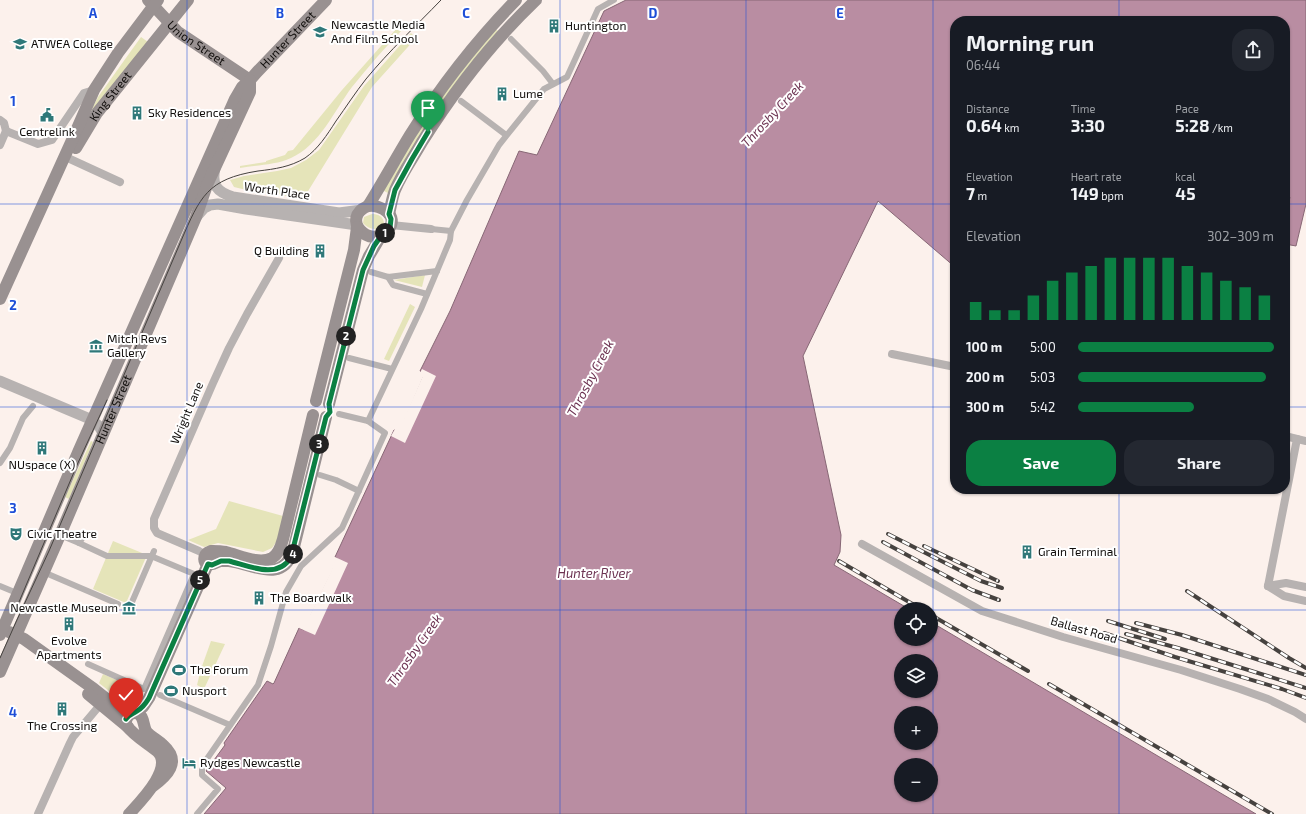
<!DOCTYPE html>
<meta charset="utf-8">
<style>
body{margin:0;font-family:"Exo 2",sans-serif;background:#242831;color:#f1f3f6;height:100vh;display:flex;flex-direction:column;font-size:15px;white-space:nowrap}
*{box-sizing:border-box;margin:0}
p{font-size:13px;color:#9ea1a6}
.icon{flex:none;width:22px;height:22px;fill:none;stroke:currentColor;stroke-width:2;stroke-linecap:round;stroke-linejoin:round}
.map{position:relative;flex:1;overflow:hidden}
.side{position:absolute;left:950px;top:16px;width:340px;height:478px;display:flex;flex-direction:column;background:#171b24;border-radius:16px;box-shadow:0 1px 3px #0004}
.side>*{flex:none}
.fabs{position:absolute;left:894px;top:602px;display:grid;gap:8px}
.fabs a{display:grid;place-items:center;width:44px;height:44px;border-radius:50%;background:#171b24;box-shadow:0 1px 3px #0004;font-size:20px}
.pin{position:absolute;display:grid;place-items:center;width:34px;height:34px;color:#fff;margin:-41px -17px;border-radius:50% 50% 50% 0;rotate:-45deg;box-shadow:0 0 4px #0007}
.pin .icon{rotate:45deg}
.km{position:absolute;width:20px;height:20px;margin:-10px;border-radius:50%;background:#222;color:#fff;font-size:11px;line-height:20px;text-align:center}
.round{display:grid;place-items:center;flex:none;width:42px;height:42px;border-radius:16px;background:#242831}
.headline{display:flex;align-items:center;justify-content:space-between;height:68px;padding:0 16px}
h1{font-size:22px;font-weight:700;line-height:30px}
.stats{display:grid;grid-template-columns:repeat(3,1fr);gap:6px;height:68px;padding:4px 16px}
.stats div{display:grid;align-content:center}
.stats b{font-size:17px;font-weight:700}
.stats small{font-size:11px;font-weight:400}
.stats p{font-size:11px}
.chart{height:112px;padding:8px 16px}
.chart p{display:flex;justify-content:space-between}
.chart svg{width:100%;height:72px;margin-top:4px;stroke:#0b8043;stroke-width:6}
.action{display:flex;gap:8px;margin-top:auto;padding:8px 16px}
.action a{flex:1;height:46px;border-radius:16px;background:#0b8043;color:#fff;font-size:16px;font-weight:700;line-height:46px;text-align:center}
.action a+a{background:#242831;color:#f1f3f6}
ul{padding:0 16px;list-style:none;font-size:13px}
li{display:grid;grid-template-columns:64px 48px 1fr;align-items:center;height:30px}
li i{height:10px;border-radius:5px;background:#0b8043}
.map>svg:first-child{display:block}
.green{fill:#e5e4b9}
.water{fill:#b98da2;stroke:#876775;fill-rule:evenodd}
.pier{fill:#fcf1ec}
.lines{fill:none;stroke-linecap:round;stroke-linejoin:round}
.pedestrian{stroke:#b7b2b1;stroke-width:6}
.minor{stroke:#b7b2b1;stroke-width:8}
.tertiary{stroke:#b7b2b1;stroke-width:11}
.secondary{stroke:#999191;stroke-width:12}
.tram{stroke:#46423f;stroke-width:1}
.rail-casing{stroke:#46423f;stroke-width:4}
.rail{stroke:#fff;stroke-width:2.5;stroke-dasharray:8;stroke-linecap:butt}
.route-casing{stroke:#fff;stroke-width:8}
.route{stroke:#0b8043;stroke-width:5}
.grid{fill:none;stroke:#1d4ed8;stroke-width:1;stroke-opacity:0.55}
.labels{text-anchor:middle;stroke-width:4;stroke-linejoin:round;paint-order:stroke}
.poi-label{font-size:12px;fill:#110e0c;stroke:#fff;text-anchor:start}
.street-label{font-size:12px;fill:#110e0c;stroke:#fff}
.water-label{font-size:13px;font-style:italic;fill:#6c3251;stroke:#fff}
.grid-label{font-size:13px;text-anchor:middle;font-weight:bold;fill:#1d4ed8;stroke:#fff;stroke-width:4;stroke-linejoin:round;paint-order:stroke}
</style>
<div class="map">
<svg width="1306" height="814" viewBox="0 0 1306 814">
<rect width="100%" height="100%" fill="#fcf1ec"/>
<g class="green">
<path d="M397,20L405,27C386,46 369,66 352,87C334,111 320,145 291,158C276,165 257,165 240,168V166L266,162V161L285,155L288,151L293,150L342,90L397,28L394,24Z"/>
<path d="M495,28L501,34L390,194L382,190L426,116Z"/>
<path d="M411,33L416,38L372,87L302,201C284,192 254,193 234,187L230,180L244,176L277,171L291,168L306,160L319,150L364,86Z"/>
<path d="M141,37L148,42L68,156L98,97Z"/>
<path d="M372,214C378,214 383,216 384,223C380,232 369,230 363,223L364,217Z"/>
<path d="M425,275L422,287L394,280Z"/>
<path d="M410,304L415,307L389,361L384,359Z"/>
<path d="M91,441L93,442L69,499L65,497Z"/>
<path d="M229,501L283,516L279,538L272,548L263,552L218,543L204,547L188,540L216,529Z"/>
<path d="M113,541L147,555L126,603L93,589Z"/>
<path d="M211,641L225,644L204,689L197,685L201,669Z"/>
<path d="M103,674L139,690L134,702L130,704L124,703L99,683Z"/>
</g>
<path class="water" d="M626,0H1306V204L1296,246L1285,244V221L1290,197L1285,196V21H955V267L878,201L803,356L841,535L840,552L834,565L909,609H901V639H931V622L1256,814H204L226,788L206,771L225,745L224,743L267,681L273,684L274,683L299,628L304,630L338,559L335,557L394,430L400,431L425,373L420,371L450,311L519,151L537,155L604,11ZM901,661H931V691H901ZM901,713H931V743H901ZM901,765H931V795H901Z"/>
<g class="pier">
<path d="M422,369L436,376L405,443L391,436L395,429H398L401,425L422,378L423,375L420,373Z"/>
<path d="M335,557L348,563L315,635L299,628L300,626L303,628L309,615H310L333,567L332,566L336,560L334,559Z"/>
</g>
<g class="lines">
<g class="pedestrian">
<path d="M511,39L543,71L553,84"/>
<path d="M461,101L506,135"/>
<path d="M431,229L451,231"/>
<path d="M371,272L388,277L437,271"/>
<path d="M388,277L393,285L427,294"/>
<path d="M349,358L392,369"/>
<path d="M339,414L368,421"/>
<path d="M0,463L10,448L23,418L33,406"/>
<path d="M320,475L336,480L359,491"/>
<path d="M60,535L79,543L83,537"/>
<path d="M79,543L107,556H151L194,574L144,689L88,664"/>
<path d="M48,574L118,604"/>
<path d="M0,586L12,591"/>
<path d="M132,602L154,551"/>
<path d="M160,695L230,725"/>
<path d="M197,814L218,789L202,775V766L258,685L271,646L286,592L301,566L342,528L385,433L368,421L421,309L450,240L451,231L467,200L499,145L544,89L567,77L598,9L614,0"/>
</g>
<g class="minor">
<path d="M0,120L4,123L6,131"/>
<path d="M6,131L38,144L52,140L84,93L94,90"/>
<path d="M0,145L6,131"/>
<path d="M70,159L120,182"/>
<path d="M391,225L431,229"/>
<path d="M892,354L955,367"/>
<path d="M1285,436L1306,441"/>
<path d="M862,544L982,611L1063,637L1181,670L1240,689L1268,699L1295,712L1306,719"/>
<path d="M205,555L199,551L157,533L154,528V519L213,383L229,348L247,314L279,258"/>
<path d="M1268,586L1297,439"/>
<path d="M1268,586L1284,596L1306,601"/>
<path d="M1268,586L1286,583L1306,587"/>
<path d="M38,814L70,743L73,737L100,705"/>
</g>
<g class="tertiary">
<path d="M215,168C211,185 217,192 233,197L339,213L362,210"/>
<path d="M196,217L204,208L210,205L218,204L246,209L357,225"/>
<path d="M0,381L90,419L99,426L103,433"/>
</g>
<g class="secondary">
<path id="s1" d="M148,0L178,32L250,80"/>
<path id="s2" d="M76,148L97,113L188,0"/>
<path d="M368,206C383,182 396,158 410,135C441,86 476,41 516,0"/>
<path d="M368,206C381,204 400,216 388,230C370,251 339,218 368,206Z"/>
<path d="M389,214C391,206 392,198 395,190C402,173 413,158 422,142C454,91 492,42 536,0"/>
<path d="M0,299L73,138L94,90L118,53L158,0"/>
<path d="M316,401L354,250L357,227"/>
<path d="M329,404L363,270L369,256L381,236"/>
<path d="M211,551C216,551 221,551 226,552C239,555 259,565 272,558C279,554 281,546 283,539L313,415"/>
<path d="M215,563L217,559L216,554L212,551C209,552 206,552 205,556C204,558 204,560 205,562C209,567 215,563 220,561C222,561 226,561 229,561C253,564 282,584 293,551L326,417"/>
<path d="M9,632L24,639L94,689L119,709L123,711L133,713"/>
<path id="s3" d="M0,635L79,450L235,99L242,87L250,80L257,72L326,0"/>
<path id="s4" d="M0,672L60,535L196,217L207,185L250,92V80"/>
<path d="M88,694L128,727"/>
<path d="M135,713L143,707L149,698L208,564"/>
<path d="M129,814C140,802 175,767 157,751C147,743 134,736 126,725C125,719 129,712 136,713C144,714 143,725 146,731C151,737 158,740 163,745C182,762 167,776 152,787"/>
</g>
<g class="tram">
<path d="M19,602L77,465L107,400"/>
<path d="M0,658L16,622L49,551L181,241C200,197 207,179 258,171C275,169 290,167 305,158C318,149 327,135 336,121C346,107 355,93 366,79C389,51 416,26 441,0"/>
</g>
<g class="rail-casing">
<g id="rail">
<path d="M888,534L981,581L1002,588"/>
<path d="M883,542L972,590L999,600"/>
<path d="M924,546L998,581"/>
<path d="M839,561L921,609"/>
<path d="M1187,591L1289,658L1306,668"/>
<path d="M931,615L1028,671"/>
<path d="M1108,621L1165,639"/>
<path d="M1136,623L1182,635L1306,675"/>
<path d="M1104,633L1175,657L1282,689L1306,698"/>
<path d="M1126,634L1178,648L1306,688"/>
<path d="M1049,684L1272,814"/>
</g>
</g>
<use href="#rail" class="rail"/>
</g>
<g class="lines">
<g class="route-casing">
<path id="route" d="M126,719C129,714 133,714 137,711C143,708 146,703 149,698L208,564L212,565L221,561H229C249,566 278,580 291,557L326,417L330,412L329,404L363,270L374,246L381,236L390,228L391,219L389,214L395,190L412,159L428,132"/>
</g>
<use href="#route" class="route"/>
</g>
<path class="grid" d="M187,0V814M373,0V814M560,0V814M746,0V814M933,0V814M1119,0V21M0,204H955M1285,204H1306M0,407H955M1285,407H1306M1119,489V814M0,610H901M931,610H1306"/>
<defs>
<g id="building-bare" transform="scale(1.08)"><path d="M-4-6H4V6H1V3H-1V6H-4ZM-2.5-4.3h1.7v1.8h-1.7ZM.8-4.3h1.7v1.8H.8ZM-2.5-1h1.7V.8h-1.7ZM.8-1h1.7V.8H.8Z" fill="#2f7879" stroke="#fff" stroke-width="2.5" paint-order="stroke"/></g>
<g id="university-bare" transform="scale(1.08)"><path d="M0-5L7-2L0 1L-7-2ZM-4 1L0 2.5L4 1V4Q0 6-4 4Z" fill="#2f7879" stroke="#fff" stroke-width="2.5" paint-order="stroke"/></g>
<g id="school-bare" transform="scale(1.08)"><path d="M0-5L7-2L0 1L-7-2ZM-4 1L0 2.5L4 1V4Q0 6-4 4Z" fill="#2f7879" stroke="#fff" stroke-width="2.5" paint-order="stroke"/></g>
<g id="civic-bare" transform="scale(1.08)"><path d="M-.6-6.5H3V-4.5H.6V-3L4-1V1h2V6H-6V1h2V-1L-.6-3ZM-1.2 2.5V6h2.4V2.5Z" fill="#2f7879" stroke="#fff" stroke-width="2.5" paint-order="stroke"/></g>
<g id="museum-bare" transform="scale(1.08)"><path d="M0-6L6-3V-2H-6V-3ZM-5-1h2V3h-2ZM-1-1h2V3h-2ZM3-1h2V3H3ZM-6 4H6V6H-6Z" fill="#2f7879" stroke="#fff" stroke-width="2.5" paint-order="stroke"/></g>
<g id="theatre-bare" transform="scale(1.08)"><path d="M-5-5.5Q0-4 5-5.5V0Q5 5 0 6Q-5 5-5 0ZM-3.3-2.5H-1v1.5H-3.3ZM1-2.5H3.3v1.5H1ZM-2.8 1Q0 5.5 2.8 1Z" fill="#2f7879" stroke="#fff" stroke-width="2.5" paint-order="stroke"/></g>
<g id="stadium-bare" transform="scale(1.08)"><path d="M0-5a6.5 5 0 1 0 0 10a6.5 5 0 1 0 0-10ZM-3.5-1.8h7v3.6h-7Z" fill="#2f7879" stroke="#fff" stroke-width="2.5" paint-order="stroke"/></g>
<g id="hotel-bare" transform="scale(1.08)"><path d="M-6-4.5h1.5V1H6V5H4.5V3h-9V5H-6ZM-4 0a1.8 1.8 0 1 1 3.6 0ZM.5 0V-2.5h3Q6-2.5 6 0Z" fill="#2f7879" stroke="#fff" stroke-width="2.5" paint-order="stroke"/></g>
</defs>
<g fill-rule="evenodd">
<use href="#building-bare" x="554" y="26"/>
<use href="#university-bare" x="320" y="32"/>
<use href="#school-bare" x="20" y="44"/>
<use href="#building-bare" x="502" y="94"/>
<use href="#building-bare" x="137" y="113"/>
<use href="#civic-bare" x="47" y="115"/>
<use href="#building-bare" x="320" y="251"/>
<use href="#museum-bare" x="96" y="346"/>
<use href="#building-bare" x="42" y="448"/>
<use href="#theatre-bare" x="16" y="534"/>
<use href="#building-bare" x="1027" y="552"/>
<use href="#building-bare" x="259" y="598"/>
<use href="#museum-bare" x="129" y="608"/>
<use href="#building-bare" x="69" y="624"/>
<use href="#stadium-bare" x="179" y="670"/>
<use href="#stadium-bare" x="171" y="691"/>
<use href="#building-bare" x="62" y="709"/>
<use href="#hotel-bare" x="189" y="763"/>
</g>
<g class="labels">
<g class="poi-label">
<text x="331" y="29">Newcastle Media<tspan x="331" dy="14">And Film School</tspan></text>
<text x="565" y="30">Huntington</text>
<text x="31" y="48">ATWEA College</text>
<text x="513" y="98">Lume</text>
<text x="148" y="117">Sky Residences</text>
<text x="47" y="136" text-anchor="middle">Centrelink</text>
<text x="309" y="255" text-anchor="end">Q Building</text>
<text x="107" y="343">Mitch Revs<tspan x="107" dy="14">Gallery</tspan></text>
<text x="42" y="469" text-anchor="middle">NUspace (X)</text>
<text x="27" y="538">Civic Theatre</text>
<text x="1038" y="556">Grain Terminal</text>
<text x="270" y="602">The Boardwalk</text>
<text x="118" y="612" text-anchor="end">Newcastle Museum</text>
<text x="69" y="645" text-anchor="middle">Evolve<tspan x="69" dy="14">Apartments</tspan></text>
<text x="190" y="674">The Forum</text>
<text x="182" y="695">Nusport</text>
<text x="62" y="730" text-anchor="middle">The Crossing</text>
<text x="200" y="767">Rydges Newcastle</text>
</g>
<g class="street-label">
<text dy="4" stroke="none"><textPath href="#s3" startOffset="665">Hunter Street</textPath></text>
<text dy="4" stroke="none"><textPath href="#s1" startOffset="65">Union Street</textPath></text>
<text dy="4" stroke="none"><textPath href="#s2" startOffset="62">King Street</textPath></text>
<text transform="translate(277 191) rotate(8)" y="4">Worth Place</text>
<text dy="4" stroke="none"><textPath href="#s4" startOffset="286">Hunter Street</textPath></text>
<text transform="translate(187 413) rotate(-67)" y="4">Wright Lane</text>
<text transform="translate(1084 630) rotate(16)" y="4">Ballast Road</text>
</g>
<g class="water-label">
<text transform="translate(772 114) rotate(-47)" y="5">Throsby Creek</text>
<text transform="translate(590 378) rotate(-62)" y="5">Throsby Creek</text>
<text x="594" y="578">Hunter River</text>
<text transform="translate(414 650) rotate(-55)" y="5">Throsby Creek</text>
</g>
</g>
<g class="grid-label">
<text x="93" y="18">A</text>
<text x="280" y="18">B</text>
<text x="466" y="18">C</text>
<text x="653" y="18">D</text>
<text x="840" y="18">E</text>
<text x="13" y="106">1</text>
<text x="13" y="310">2</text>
<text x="13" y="513">3</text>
<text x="13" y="717">4</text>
</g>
</svg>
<div class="fabs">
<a><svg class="icon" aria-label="locate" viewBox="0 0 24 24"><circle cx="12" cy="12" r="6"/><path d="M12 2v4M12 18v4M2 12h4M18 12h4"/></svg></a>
<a><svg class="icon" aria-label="layers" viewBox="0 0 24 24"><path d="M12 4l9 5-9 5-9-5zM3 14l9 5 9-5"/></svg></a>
<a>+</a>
<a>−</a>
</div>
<div class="pin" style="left:428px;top:132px;background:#1e9e55"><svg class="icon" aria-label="arrive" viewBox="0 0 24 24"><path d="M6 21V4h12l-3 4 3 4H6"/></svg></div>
<div class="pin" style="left:126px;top:719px;background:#d93025"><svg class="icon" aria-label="check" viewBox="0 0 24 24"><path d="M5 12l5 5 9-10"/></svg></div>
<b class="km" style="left:385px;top:233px">1</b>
<b class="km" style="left:346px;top:336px">2</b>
<b class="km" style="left:319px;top:444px">3</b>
<b class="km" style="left:293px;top:554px">4</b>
<b class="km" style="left:200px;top:580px">5</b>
<section class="side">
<div class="headline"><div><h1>Morning run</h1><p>06:44</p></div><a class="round"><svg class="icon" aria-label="share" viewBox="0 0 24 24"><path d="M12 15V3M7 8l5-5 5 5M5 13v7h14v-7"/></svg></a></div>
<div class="stats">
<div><p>Distance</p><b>0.64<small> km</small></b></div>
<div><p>Time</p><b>3:30</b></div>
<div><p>Pace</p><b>5:28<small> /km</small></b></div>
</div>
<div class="stats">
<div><p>Elevation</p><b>7<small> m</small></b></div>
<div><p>Heart rate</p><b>149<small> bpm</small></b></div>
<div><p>kcal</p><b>45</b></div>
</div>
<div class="chart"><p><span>Elevation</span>302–309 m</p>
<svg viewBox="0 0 160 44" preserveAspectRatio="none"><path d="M5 44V33M15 44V38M25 44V38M35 44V29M45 44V20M55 44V15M65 44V11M75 44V6M85 44V6M95 44V6M105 44V6M115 44V11M125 44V15M135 44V20M145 44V24M155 44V29"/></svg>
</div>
<ul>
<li><b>100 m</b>5:00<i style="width:100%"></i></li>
<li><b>200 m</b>5:03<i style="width:96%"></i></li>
<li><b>300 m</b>5:42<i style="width:59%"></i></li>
</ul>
<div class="action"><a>Save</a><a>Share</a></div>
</section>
</div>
